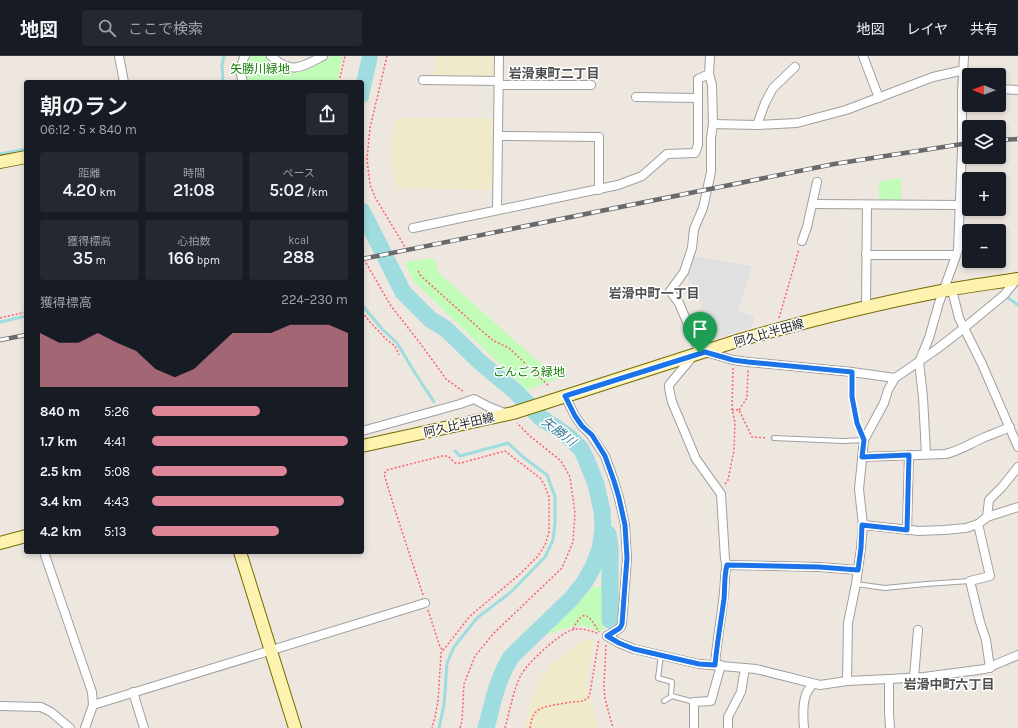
<!DOCTYPE html>
<html lang="ja">
<meta charset="utf-8">
<style>
body{margin:0;font-family:Karla,"Noto Sans JP",sans-serif;background:#242831;color:#f1f3f6;height:100vh;display:flex;flex-direction:column;font-size:15px;white-space:nowrap}
*{box-sizing:border-box;margin:0}
p{font-size:13px;color:#9ea1a6}
.icon{flex:none;width:22px;height:22px;fill:none;stroke:currentColor;stroke-width:2;stroke-linecap:round;stroke-linejoin:round}
.map{position:relative;flex:1;overflow:hidden}
.panel{position:absolute;left:24px;top:24px;width:340px;height:474px;display:flex;flex-direction:column;background:#171b24;border-radius:4px;box-shadow:0 2px 6px #0003}
.panel>*{flex:none}
.needle{width:26px;rotate:271deg}
.buttons{position:absolute;left:962px;top:12px;display:grid;gap:8px}
.buttons a{display:grid;place-items:center;width:44px;height:44px;border-radius:4px;background:#171b24;box-shadow:0 2px 6px #0003;font-size:20px}
.pin{position:absolute;display:grid;place-items:center;width:34px;height:34px;color:#fff;margin:-41px -17px;border-radius:50% 50% 50% 0;rotate:-45deg;box-shadow:0 0 4px #0007}
.pin .icon{rotate:45deg}
.round{display:grid;place-items:center;flex:none;width:42px;height:42px;border-radius:4px;background:#242831}
.headline{display:flex;align-items:center;justify-content:space-between;height:68px;padding:0 16px}
h1{font-size:22px;font-weight:600;line-height:30px}
.metrics{display:grid;grid-template-columns:repeat(3,1fr);gap:6px;height:68px;padding:4px 16px}
.metrics div{display:grid;align-content:center;border-radius:4px;background:#242831;text-align:center}
.metrics b{font-size:17px;font-weight:600}
.metrics small{font-size:11px;font-weight:400}
.metrics p{font-size:11px}
.chart{height:112px;padding:8px 16px}
.chart p{display:flex;justify-content:space-between}
.chart svg{width:100%;height:72px;margin-top:4px;fill:#de8698;opacity:.7}
ul{padding:0 16px;list-style:none;font-size:13px}
li{display:grid;grid-template-columns:64px 48px 1fr;align-items:center;height:30px}
li i{height:10px;border-radius:5px;background:#de8698}
header{display:flex;align-items:center;gap:24px;box-sizing:border-box;height:56px;padding:0 20px;background:#171b24;border-bottom:1px solid #363941}
header strong{font-size:19px}
nav{display:flex;gap:22px;margin-inline-start:auto;font-size:14px}
.search{width:280px;height:36px;background:#242831;display:flex;align-items:center;gap:10px;box-sizing:border-box;padding:0 14px;border-radius:4px;color:#9ea1a6;font-size:15px}
.map>svg:first-child{display:block}
.farmland{fill:#eeeaca}
.park{fill:#c1fcb9}
.parking{fill:#e0e0e0}
.water{fill:#9edcdf}
.lines{fill:none;stroke-linecap:round;stroke-linejoin:round}
.stream{stroke:#9edcdf;stroke-width:3}
.river{stroke:#9edcdf;stroke-width:17}
.lane-casing{stroke:#a0a0a0;stroke-width:6}
.street-casing{stroke:#a0a0a0;stroke-width:10}
.secondary-casing{stroke:#756c00;stroke-width:14}
.path{stroke:#ff606e;stroke-width:1.5;stroke-dasharray:2 2;stroke-linecap:butt}
.lane{stroke:#fff;stroke-width:4}
.street{stroke:#fff;stroke-width:8}
.secondary{stroke:#fdf2b0;stroke-width:12}
.rail-casing{stroke:#6a6a6a;stroke-width:4.5}
.rail{stroke:#fff;stroke-width:3;stroke-dasharray:9;stroke-linecap:butt}
.route-casing{stroke:#fff;stroke-width:8}
.route{stroke:#1a73e8;stroke-width:5}
.labels{text-anchor:middle;stroke-width:3;stroke-linejoin:round;paint-order:stroke}
.park-label{font-size:12px;fill:#127e05;stroke:#fff}
.street-label{font-size:12px;fill:#1c1c1c;stroke:#fff}
.neighbourhood-label{font-size:13px;font-weight:bold;fill:#4f4f4f;stroke:#fff}
.water-label{font-size:13px;font-style:italic;fill:#3c7b98;stroke:#fff}
</style>
<header>
<strong>地図</strong>
<div class="search"><svg class="icon" aria-label="search" viewBox="0 0 24 24"><circle cx="10" cy="10" r="6"/><path d="M15 15l6 6"/></svg>ここで検索</div>
<nav><a>地図</a><a>レイヤ</a><a>共有</a></nav>
</header>
<div class="map">
<svg width="1018" height="672" viewBox="0 0 1018 672">
<rect width="100%" height="100%" fill="#eee7e0"/>
<g class="farmland">
<path d="M435,0H494V21H434Z"/>
<path d="M397,62H494L493,134L398,132L392,114L391,96L393,78Z"/>
<path d="M583,583L594,584L586,631L592,648L599,672H524L529,652L538,627L554,605Z"/>
</g>
<g class="park">
<path d="M252,0H267L273,7L288,16L304,15L332,0H343L337,26H247C245,16 244,8 252,0Z"/>
<path d="M901,122V144H879V126Z"/>
<path d="M434,202L439,217L533,301L562,321L527,334L414,226L404,206Z"/>
<path d="M593,531H604V573L600,576C595,575 592,572 588,571C574,567 560,574 547,579Z"/>
</g>
<path class="parking" d="M693,200L752,210L738,254L754,261L752,271L701,287L689,259L703,253L687,218Z"/>
<path class="water" d="M362,0H378L368,45L364,46L362,54V26H356Z"/>
<g class="lines">
<g class="stream">
<path d="M223,26L222,9L224,0"/>
<path d="M0,98L26,93"/>
<path d="M1007,241L1018,249"/>
<path d="M362,249L382,273L397,287L415,317L434,346"/>
<path d="M0,266L26,260"/>
<path d="M439,672L444,649L447,607L454,591L477,562L511,536L545,501L553,484L555,467V441L547,419L523,401L508,387L460,400L455,395"/>
</g>
<g class="river">
<path d="M362,155L403,236L430,263L446,273L481,307L516,336L540,361L568,380L581,393L586,403L596,428L602,455L603,474L600,493L593,511L584,527L571,543L511,601C497,623 493,647 486,672"/>
<path d="M608,478L610,489V564"/>
</g>
<g class="lane-casing">
<g id="lane">
<path d="M774,382L843,385L864,384L857,367L852,341V316"/>
<path d="M856,528L885,532L926,528L970,525"/>
<path d="M661,599L658,622L672,626L671,637L672,640"/>
<path d="M664,645L672,640L694,646"/>
</g>
</g>
<g class="street-casing">
<g id="street">
<path d="M119,0L124,26"/>
<path d="M271,0C291,19 302,11 323,0"/>
<path d="M863,0L879,42"/>
<path d="M423,24L499,25"/>
<path d="M243,26L240,15L244,1L245,0"/>
<path d="M499,29H591"/>
<path d="M999,33L1018,34"/>
<path d="M636,41L697,42"/>
<path d="M713,68L757,69L797,67L846,54L933,21L964,14"/>
<path d="M757,69L765,47L773,32L795,11"/>
<path d="M498,80L599,81V134"/>
<path d="M813,148L960,149"/>
<path d="M497,154L499,0"/>
<path d="M413,172L618,129L642,120L667,98L695,97L698,89V23L709,18"/>
<path d="M802,185L807,171L817,126"/>
<path d="M866,199H956"/>
<path d="M952,234L959,262L982,308L1018,391"/>
<path d="M866,251L867,149"/>
<path d="M706,296L733,304L748,306L852,316L895,322"/>
<path d="M700,297L679,247L670,235L684,216L692,192L694,173L703,152L711,116V82L713,68L712,29L709,18L710,0"/>
<path d="M694,299L669,329V332L672,346L696,403L721,438L725,503C728,511 725,513 725,522C724,551 717,580 715,609"/>
<path d="M565,340L575,360L582,370L591,379L605,400L614,425L619,442L625,469L627,502L622,568L620,572L607,580"/>
<path d="M362,375L460,348L474,343L489,351L507,358"/>
<path d="M926,398L923,341L919,306L929,282L939,247L958,194L962,94V36L964,0"/>
<path d="M862,401L945,398C960,395 969,388 983,382C992,378 1001,375 1010,371"/>
<path d="M987,461L989,444L1002,431L1018,411"/>
<path d="M978,468L990,520L970,525L980,566L986,584L990,612"/>
<path d="M863,469L919,475L944,474L966,472L978,468L987,461L1018,451"/>
<path d="M907,474L909,399"/>
<path d="M44,496L92,636L93,649L85,672"/>
<path d="M727,509L819,511L858,514"/>
<path d="M607,580L619,587L634,593L699,608L756,613L820,629L847,625L889,623L924,621L985,613L1018,599"/>
<path d="M914,621L918,574"/>
<path d="M889,623V656L890,672"/>
<path d="M847,625L848,567L856,528L861,492L863,469L859,433L864,384L884,347L888,334L895,322L937,293L964,272L1004,239L1017,223"/>
<path d="M133,636L144,672"/>
<path d="M93,649L425,547"/>
<path d="M0,650L41,651L51,656L70,672"/>
<path d="M694,672V646L711,645L721,609"/>
<path d="M728,672V661L741,636L745,612"/>
<path d="M804,672C803,661 802,646 807,636C809,633 811,630 813,628"/>
</g>
</g>
<g class="secondary-casing">
<g id="secondary">
<path d="M0,106L26,101"/>
<path d="M362,390L513,357L740,284C807,265 874,248 942,235C967,230 993,227 1018,223"/>
<path d="M0,487L26,480"/>
<path d="M240,496L295,672"/>
</g>
</g>
<g class="path">
<path d="M387,0L370,72L367,103L370,129L376,143L405,191"/>
<path d="M339,26L345,0"/>
<path d="M362,200L391,250L420,287L446,323L464,336"/>
<path d="M418,215L421,220L482,275L494,285L509,292L549,330"/>
<path d="M362,256L370,266L387,284L395,290L399,299"/>
<path d="M0,262L26,256"/>
<path d="M779,262L799,193"/>
<path d="M732,354H739L752,381L767,382"/>
<path d="M739,354L747,342L748,314"/>
<path d="M725,428L728,424L734,394L735,366L732,354L733,312"/>
<path d="M423,539L394,451L384,418L387,414L442,400H448L455,407H461L505,395L540,422L544,428L549,441V476L545,489L538,500L520,518L470,560L441,597L438,645L435,661L432,672"/>
<path d="M428,554L440,591L443,594"/>
<path d="M573,573C584,551 589,559 599,576"/>
<path d="M606,589L604,630L605,643L613,672"/>
<path d="M460,672L462,665L464,628L475,600L494,577L562,512L573,486L575,457L570,421L561,405L530,380L517,367"/>
<path d="M505,672C510,654 513,635 521,619C527,607 560,577 572,574C581,571 591,575 599,578"/>
<path d="M530,672C531,666 532,659 537,655C543,649 573,646 583,645L588,642L590,637L599,583"/>
</g>
<use href="#lane" class="lane"/>
<use href="#street" class="street"/>
<use href="#secondary" class="secondary"/>
<g class="rail-casing">
<g id="rail">
<path d="M999,84L1018,83"/>
<path d="M362,203L834,108L969,87"/>
<path d="M0,284L26,279"/>
</g>
</g>
<use href="#rail" class="rail"/>
</g>
<g class="lines">
<g class="route-casing">
<path id="route" d="M705,296L733,304L748,306L852,316V341L857,367L864,384L862,401L909,399L907,474L862,469L861,492L858,514L819,511L727,509C724,520 725,532 724,543C721,565 717,587 715,609L699,608L634,593L619,587L607,580L620,572L622,568L627,502L625,469L619,442L614,425L605,400L592,379L582,370L575,360L565,340Z"/>
</g>
<use href="#route" class="route"/>
</g>
<g class="labels">
<g class="park-label">
<text x="260" y="17">矢勝川緑地</text>
<text x="529" y="320">ごんごろ緑地</text>
</g>
<g class="street-label">
<text transform="translate(769 277) rotate(-16)" y="4">阿久比半田線</text>
<text transform="translate(459 369) rotate(-13)" y="4">阿久比半田線</text>
</g>
<g class="neighbourhood-label">
<text x="554" y="22">岩滑東町二丁目</text>
<text x="654" y="242">岩滑中町一丁目</text>
<text x="949" y="633">岩滑中町六丁目</text>
</g>
<g class="water-label">
<text transform="translate(559 375) rotate(38)" y="5">矢勝川</text>
</g>
</g>
</svg>
<div class="buttons">
<a><svg class="needle" viewBox="-14 -14 28 28"><path d="M0-13l5 13h-10z" fill="#e53935"/><path d="M0 13l5-13h-10z" fill="#9ea1a6"/></svg></a>
<a><svg class="icon" aria-label="layers" viewBox="0 0 24 24"><path d="M12 4l9 5-9 5-9-5zM3 14l9 5 9-5"/></svg></a>
<a>+</a>
<a>−</a>
</div>
<div class="pin" style="left:700px;top:297px;background:#1e9e55"><svg class="icon" aria-label="arrive" viewBox="0 0 24 24"><path d="M6 21V4h12l-3 4 3 4H6"/></svg></div>
<section class="panel">
<div class="headline"><div><h1>朝のラン</h1><p>06:12 · 5 × 840 m</p></div><a class="round"><svg class="icon" aria-label="share" viewBox="0 0 24 24"><path d="M12 15V3M7 8l5-5 5 5M5 13v7h14v-7"/></svg></a></div>
<div class="metrics">
<div><p>距離</p><b>4.20<small> km</small></b></div>
<div><p>時間</p><b>21:08</b></div>
<div><p>ペース</p><b>5:02<small> /km</small></b></div>
</div>
<div class="metrics">
<div><p>獲得標高</p><b>35<small> m</small></b></div>
<div><p>心拍数</p><b>166<small> bpm</small></b></div>
<div><p>kcal</p><b>288</b></div>
</div>
<div class="chart"><p><span>獲得標高</span>224–230 m</p>
<svg viewBox="0 0 160 44" preserveAspectRatio="none"><path d="M0 44V11L10 17L20 17L30 11L40 17L50 22L60 33L70 38L80 33L90 22L100 11L110 11L120 11L130 6L140 6L150 6L160 11V44z"/></svg>
</div>
<ul>
<li><b>840 m</b>5:26<i style="width:55%"></i></li>
<li><b>1.7 km</b>4:41<i style="width:100%"></i></li>
<li><b>2.5 km</b>5:08<i style="width:69%"></i></li>
<li><b>3.4 km</b>4:43<i style="width:98%"></i></li>
<li><b>4.2 km</b>5:13<i style="width:65%"></i></li>
</ul>
</section>
</div>
